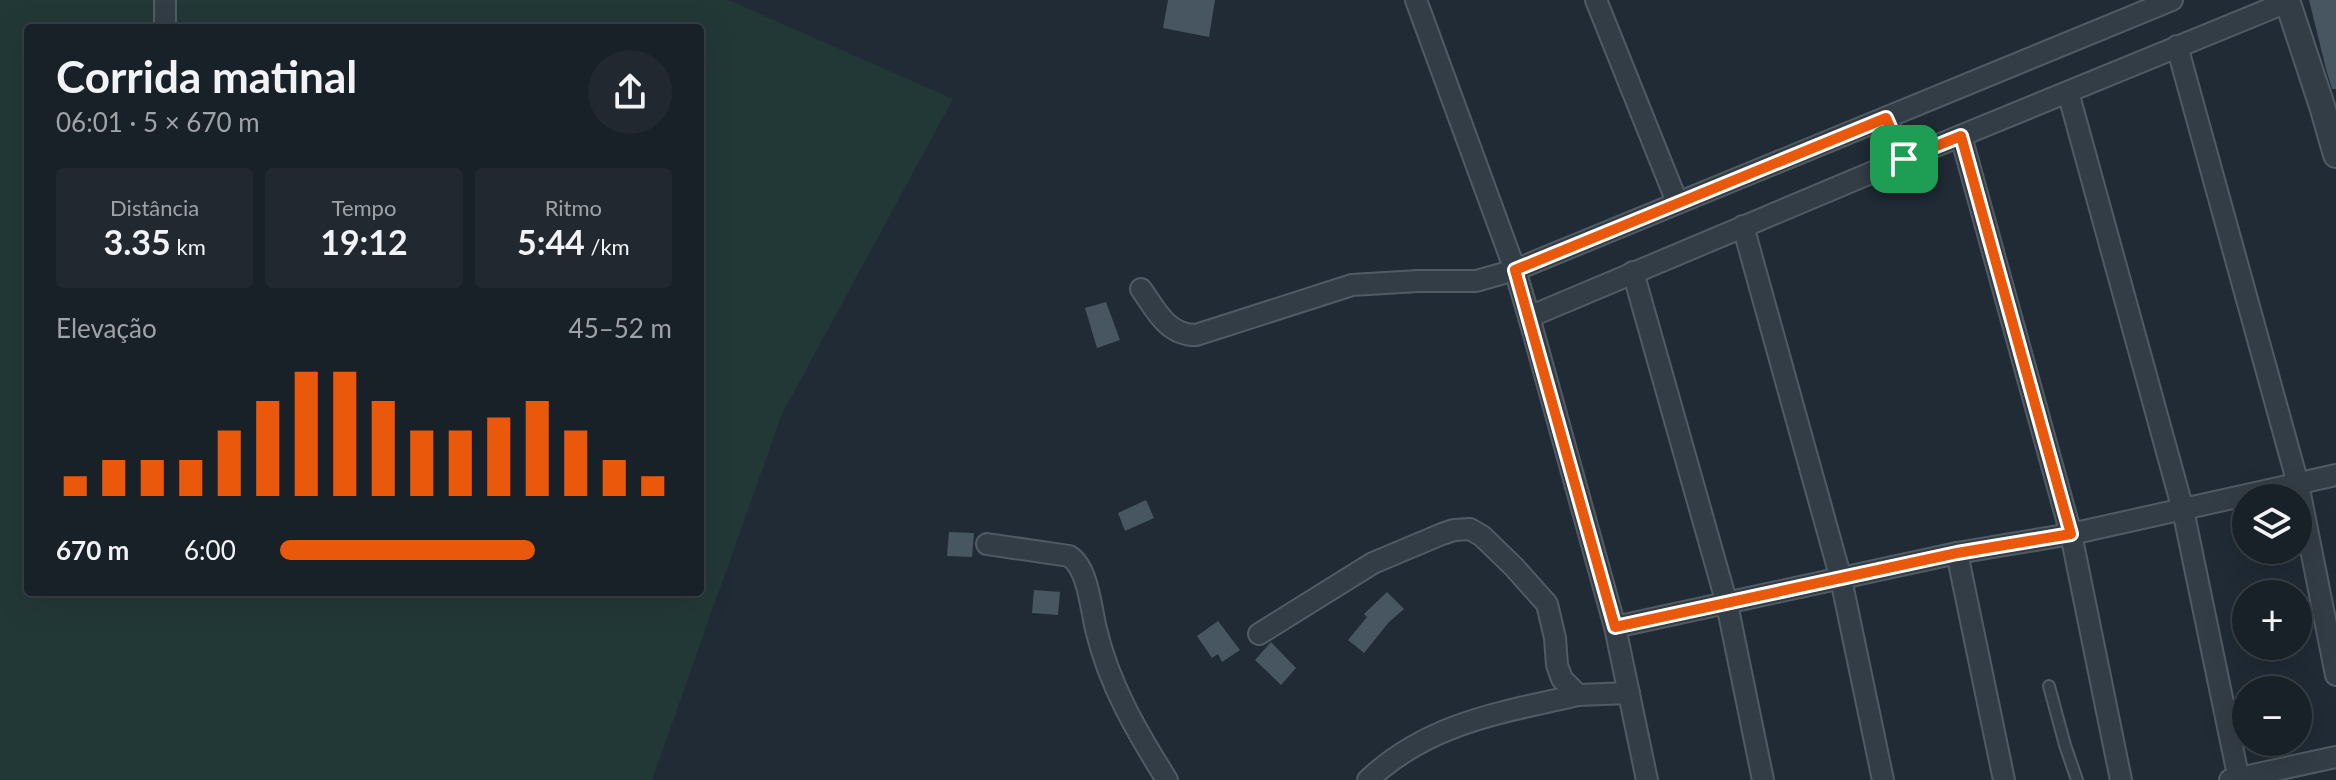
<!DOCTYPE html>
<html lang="pt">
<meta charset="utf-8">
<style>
body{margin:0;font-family:Lato,sans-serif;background:#212830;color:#f1f3f6;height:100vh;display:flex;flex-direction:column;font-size:30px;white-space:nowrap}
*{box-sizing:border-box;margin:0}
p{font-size:26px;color:#9fa3a8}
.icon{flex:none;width:44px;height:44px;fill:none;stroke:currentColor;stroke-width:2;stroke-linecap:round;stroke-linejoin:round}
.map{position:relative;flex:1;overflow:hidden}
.side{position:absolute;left:24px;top:24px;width:680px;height:572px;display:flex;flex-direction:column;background:#182028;border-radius:8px;box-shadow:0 8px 32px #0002,0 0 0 2px #363e45}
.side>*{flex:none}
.controls{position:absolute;left:2232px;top:484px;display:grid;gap:16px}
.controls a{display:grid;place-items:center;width:80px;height:80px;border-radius:50%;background:#182028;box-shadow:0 8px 32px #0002,0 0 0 2px #363e45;font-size:40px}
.pin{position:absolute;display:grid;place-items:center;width:68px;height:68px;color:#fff;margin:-34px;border-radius:16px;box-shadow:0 4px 12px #0006}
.round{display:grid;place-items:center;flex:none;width:84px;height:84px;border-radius:42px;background:#212830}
.overview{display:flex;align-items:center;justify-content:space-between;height:136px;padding:0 32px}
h1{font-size:44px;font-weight:700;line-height:60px}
.figures{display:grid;grid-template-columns:repeat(3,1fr);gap:12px;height:136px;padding:8px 32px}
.figures div{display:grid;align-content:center;border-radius:8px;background:#212830;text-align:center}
.figures b{font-size:34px;font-weight:700}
.figures small{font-size:22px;font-weight:400}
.figures p{font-size:22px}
.chart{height:224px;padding:16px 32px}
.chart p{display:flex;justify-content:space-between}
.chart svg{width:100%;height:144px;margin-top:8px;stroke:#ea580c;stroke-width:6}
ul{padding:0 32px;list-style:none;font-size:26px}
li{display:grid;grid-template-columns:128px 96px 1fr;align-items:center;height:60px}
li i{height:20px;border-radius:10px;background:#ea580c}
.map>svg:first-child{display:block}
.green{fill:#223837;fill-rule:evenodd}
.building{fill:#485661}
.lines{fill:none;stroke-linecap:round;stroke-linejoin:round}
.service-casing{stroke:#505b64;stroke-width:14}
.minor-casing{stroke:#505b64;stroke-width:24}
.tertiary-casing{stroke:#505b64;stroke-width:28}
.service{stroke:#333d46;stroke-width:10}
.minor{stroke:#333d46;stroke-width:20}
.tertiary{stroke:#333d46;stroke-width:24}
.route-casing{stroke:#fff;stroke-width:16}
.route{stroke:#ea580c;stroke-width:10}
</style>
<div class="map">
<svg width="2336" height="780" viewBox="0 0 2336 780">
<rect width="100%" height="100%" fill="#202b35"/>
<path class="green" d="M0,0H728L953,99L782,414L652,780H0ZM28,28H700V592H28Z"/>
<g class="building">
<path d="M1168,0H1215L1209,37L1163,28Z"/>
<path d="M2309,0H2336V89H2332L2326,69Z"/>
<path d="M1106,302L1120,340L1097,348L1085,308Z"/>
<path d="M1146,500L1154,518L1125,531L1118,513Z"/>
<path d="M949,532L974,533L972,557L947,556Z"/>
<path d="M1034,590L1060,592L1058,615L1032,613Z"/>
<path d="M1387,592L1404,609L1389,622L1364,653L1348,640L1367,617L1364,614Z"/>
<path d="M1218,621L1240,650L1222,662L1218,654L1212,658L1197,636Z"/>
<path d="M1271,642L1296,668L1281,685L1255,660Z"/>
</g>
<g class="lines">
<g class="service-casing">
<path id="service" d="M2049,686L2065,745L2077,780"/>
</g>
<g class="minor-casing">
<g id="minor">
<path d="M1416,0L1515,270L1529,317L1615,627L1647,780"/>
<path d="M1596,0L1677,202"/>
<path d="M165,28V0"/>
<path d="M2177,46L2298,484L2336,675"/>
<path d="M2068,92L2183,510L2239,780"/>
<path d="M1886,118L1904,159"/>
<path d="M1961,136L2071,534L2121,780"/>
<path d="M1743,226L1841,579L1883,780"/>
<path d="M1633,272L1727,604L1763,780"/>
<path d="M1141,289C1156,310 1167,335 1196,335L1352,285L1418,281H1476L1515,270L2172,0"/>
<path d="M1529,317L1904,159L2287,2"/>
<path d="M987,544L1069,556C1088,567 1091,609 1096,629C1109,685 1137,732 1167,780"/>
<path d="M1957,553L2004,780"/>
<path d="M1615,627L1957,553L2071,534L2336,475"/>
<path d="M1259,634L1373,563L1442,534L1454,530L1470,529L1482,536L1514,567L1547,604L1555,638L1557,665L1562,679L1578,695L1629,693"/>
<path d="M1368,780C1429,723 1499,713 1578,695"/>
<path d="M2230,780L2336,757"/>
</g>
</g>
<g class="tertiary-casing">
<path id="tertiary" d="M2287,0L2322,106L2336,155"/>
</g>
<use href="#service" class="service"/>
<use href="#minor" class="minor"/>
<use href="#tertiary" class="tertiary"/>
</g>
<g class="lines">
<g class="route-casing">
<path id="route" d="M1886,118L1904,159L1961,136L2071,534L1957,553L1615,627L1515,270Z"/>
</g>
<use href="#route" class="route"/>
</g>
</svg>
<div class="controls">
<a><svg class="icon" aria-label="layers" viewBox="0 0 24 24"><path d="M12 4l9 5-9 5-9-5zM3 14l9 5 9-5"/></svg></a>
<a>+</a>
<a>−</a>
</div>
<div class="pin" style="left:1904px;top:159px;background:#1e9e55"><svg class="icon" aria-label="arrive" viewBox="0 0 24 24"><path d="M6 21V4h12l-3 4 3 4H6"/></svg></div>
<section class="side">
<div class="overview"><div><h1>Corrida matinal</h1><p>06:01 · 5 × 670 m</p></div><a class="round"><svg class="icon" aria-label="share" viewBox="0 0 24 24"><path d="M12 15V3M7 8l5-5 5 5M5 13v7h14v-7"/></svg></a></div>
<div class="figures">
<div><p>Distância</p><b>3.35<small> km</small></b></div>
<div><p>Tempo</p><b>19:12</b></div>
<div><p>Ritmo</p><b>5:44<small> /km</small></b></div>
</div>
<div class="chart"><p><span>Elevação</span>45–52 m</p>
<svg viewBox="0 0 160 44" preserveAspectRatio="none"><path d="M5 44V38M15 44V33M25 44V33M35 44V33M45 44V24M55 44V15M65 44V6M75 44V6M85 44V15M95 44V24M105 44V24M115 44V20M125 44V15M135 44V24M145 44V33M155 44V38"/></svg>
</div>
<ul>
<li><b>670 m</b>6:00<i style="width:65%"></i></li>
</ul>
</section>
</div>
